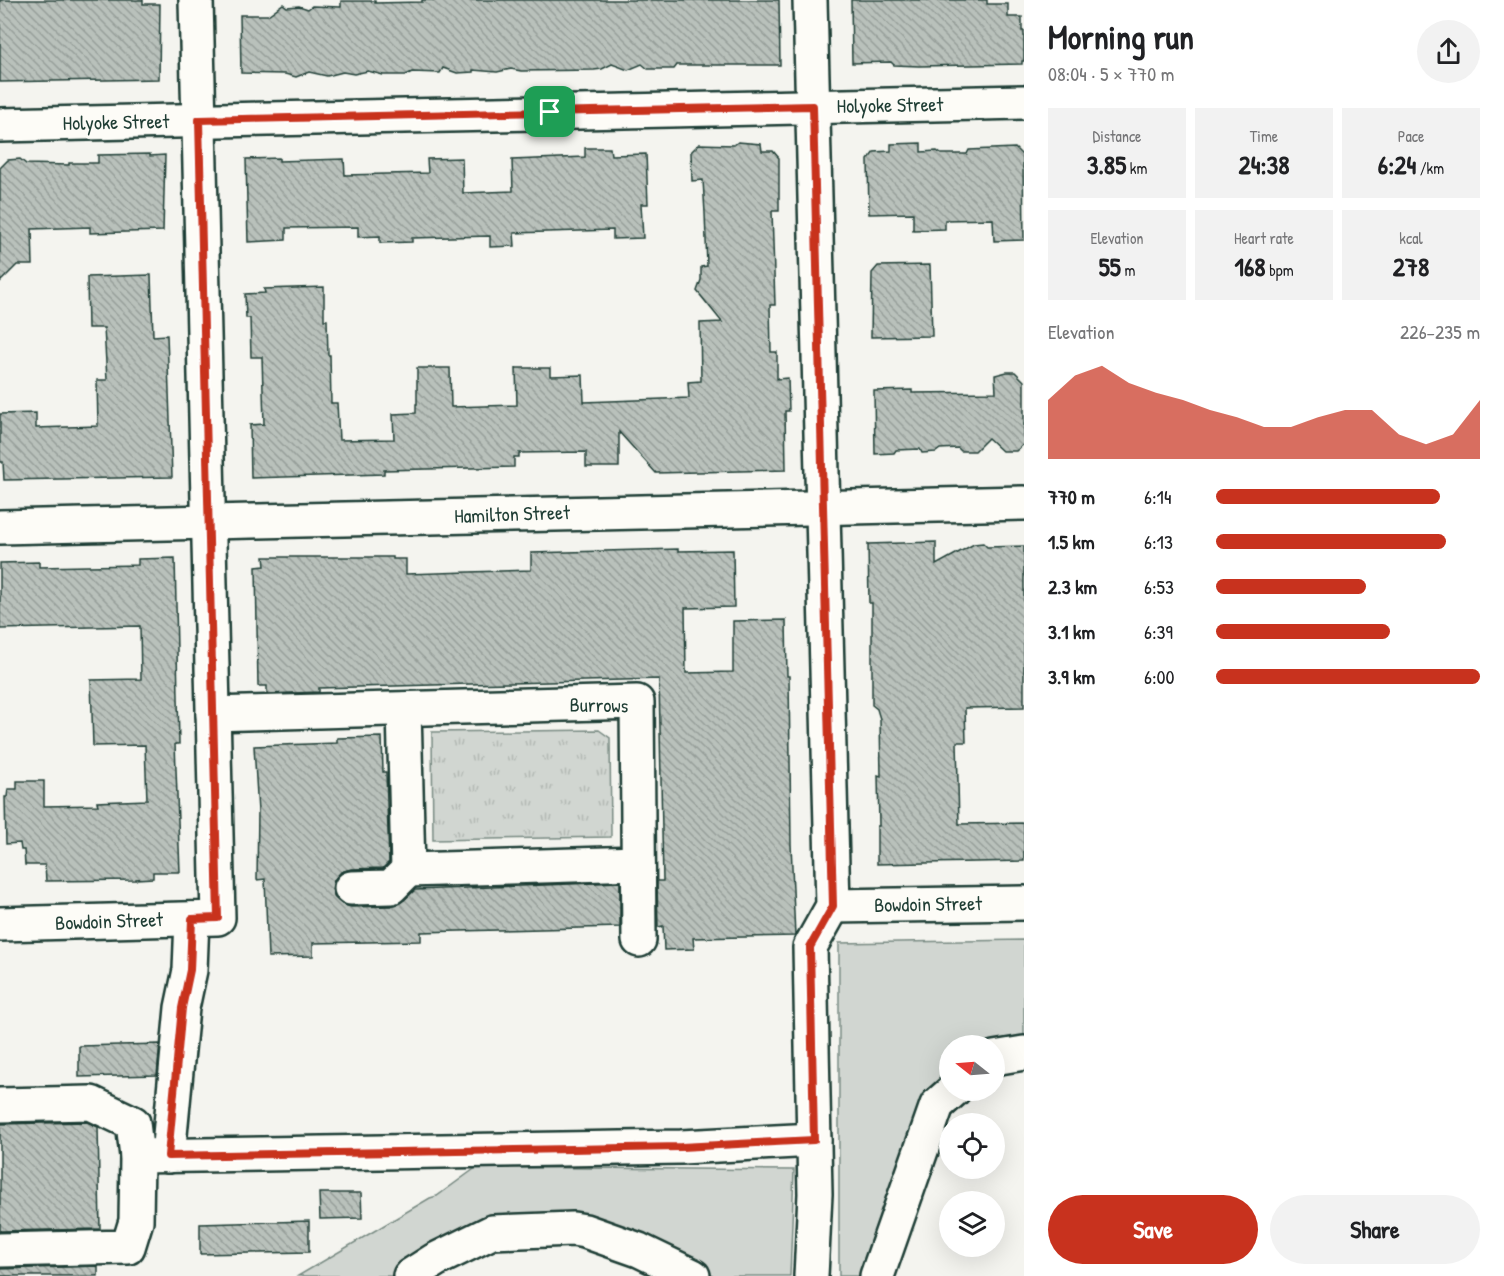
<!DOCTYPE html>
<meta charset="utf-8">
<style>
body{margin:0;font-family:"Patrick Hand",sans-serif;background:#f2f2f2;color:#202124;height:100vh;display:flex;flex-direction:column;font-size:22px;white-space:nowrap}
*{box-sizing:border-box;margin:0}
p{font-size:20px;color:#757577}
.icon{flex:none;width:33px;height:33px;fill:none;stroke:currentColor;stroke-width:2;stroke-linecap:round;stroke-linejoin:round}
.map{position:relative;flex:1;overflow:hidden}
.drawer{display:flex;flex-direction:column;background:#fff;width:480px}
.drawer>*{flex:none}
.needle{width:39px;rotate:287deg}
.tools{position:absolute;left:939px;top:1035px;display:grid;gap:12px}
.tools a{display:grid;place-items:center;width:66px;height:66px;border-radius:50%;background:#fff;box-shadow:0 6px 24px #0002;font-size:30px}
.pin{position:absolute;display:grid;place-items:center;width:51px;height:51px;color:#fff;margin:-26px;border-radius:12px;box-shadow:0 3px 9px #0006}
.round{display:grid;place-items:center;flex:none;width:63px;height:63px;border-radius:32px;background:#f2f2f2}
.headline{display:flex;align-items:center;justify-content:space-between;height:102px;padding:0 24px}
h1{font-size:33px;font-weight:800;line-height:45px}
.figures{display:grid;grid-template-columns:repeat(3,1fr);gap:9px;height:102px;padding:6px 24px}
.figures div{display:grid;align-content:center;border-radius:0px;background:#f2f2f2;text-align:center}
.figures b{font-size:26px;font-weight:800}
.figures small{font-size:16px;font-weight:400}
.figures p{font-size:16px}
.chart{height:168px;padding:12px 24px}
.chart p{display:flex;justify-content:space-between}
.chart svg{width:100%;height:108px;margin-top:6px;fill:#c8321e;opacity:.7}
.primary-button{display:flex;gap:12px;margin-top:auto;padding:12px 24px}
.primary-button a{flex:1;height:69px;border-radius:36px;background:#c8321e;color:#fff;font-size:24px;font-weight:800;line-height:69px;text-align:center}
.primary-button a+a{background:#f2f2f2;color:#202124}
ul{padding:0 24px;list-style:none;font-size:20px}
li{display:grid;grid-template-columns:96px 72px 1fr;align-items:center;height:45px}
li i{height:15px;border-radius:8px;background:#c8321e}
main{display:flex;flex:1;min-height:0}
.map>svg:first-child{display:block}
.green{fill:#d1d6d1;stroke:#788a82;stroke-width:1.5}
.park{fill:url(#park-tufts);stroke:#788a82;stroke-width:1.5}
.building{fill:url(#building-back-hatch);stroke:#1f3d34;stroke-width:1.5}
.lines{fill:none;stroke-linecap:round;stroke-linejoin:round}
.minor-casing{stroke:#1f3d34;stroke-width:38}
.minor{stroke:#fdfcf7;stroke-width:33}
.route-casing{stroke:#fff;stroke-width:12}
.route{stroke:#c8321e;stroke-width:8}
.labels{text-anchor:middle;stroke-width:6;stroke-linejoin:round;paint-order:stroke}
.street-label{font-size:20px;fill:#1f3d34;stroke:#fdfcf7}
</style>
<main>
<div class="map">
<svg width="1024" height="1276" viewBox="0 0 1024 1276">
<defs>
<pattern id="park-tufts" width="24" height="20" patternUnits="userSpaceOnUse" patternTransform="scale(1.5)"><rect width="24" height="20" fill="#d1d6d1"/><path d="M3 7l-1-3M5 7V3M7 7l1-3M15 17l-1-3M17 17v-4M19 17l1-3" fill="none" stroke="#b3b9b4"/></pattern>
<pattern id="building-back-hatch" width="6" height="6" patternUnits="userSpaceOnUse" patternTransform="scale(1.5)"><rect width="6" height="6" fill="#b9c1bb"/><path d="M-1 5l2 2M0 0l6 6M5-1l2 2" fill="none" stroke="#969e99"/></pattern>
</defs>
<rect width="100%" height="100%" fill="#f4f4ef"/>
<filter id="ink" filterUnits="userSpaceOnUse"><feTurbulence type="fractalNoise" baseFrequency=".0167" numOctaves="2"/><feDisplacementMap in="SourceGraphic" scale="12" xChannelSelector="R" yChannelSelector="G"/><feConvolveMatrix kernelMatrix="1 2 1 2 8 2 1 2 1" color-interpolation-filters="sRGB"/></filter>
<g filter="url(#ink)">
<g class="green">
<path d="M1024,940V1046H950L949,1081L871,1276H839V943Z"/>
<path d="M477,1167L794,1170L790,1276H708L580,1221L397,1276H298L430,1198L437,1196Z"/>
</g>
<path class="park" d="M599,730L610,738L611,837L433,840L432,732Z"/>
<g class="building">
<path d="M0,0H143V4H160L159,79L0,82Z"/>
<path d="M422,0H779L780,65H677L674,69H648L642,64L628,70L612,64L602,69L594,70L521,71L511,69L497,72L473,70V72L457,73L443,68L440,73L412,72L406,75H383L368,71L354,74L343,72L327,76L309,72L296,77L285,74L241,73L240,15H268L283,4L287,7L299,6L308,9L312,6L341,7V1H375V3L422,2Z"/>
<path d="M851,0H987V4H1008V17H1022V31H1024V61H1022V64L919,66L894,65L891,62L852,63Z"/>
<path d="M738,142L761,144L762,151H773L779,158V211H772L775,305H770L771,352H777V379L788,378L789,411H785L786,470L656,473L619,432V467H586V452L519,453V457H514V467L384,470V474L251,478L250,425L264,424L262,357H251L250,318H246L245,294L265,293L264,289L324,287V320H327L328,355H330L331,403H337L339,440L394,439L393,414L416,413V404H417V368H450L451,407L517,405L516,368H550V376L583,375L584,402L689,398L688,382L701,381L700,323L722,322L697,291L701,280V267L707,266L705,213L703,180L692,181L691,152L699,144L734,145Z"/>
<path d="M921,143V152L937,151L941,154H967L969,150L1015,148L1023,156L1024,240L994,241L993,219L945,220V229L913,230V213L869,214L868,160L874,152L891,151V144Z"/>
<path d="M585,148H610L611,155L646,154L648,204H641L643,238L613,239V230L514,233L515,246L490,247V236L412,238V242L380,243V236L358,237V227L286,228V240L248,242L246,159L279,158V161L344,159L345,175L428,173L427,159L462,158L463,193L513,191L512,160L585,157Z"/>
<path d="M150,154V156L165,155L163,231L90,233V227L32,229L33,265H17L0,282V168L8,160L20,159L26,164L69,165V163H98V155Z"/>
<path d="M930,265L932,336L871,337L872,273L878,266Z"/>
<path d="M151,275L153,336L167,335L172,477L4,480L3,462H0V414L36,413V428L98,426L97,380H107L104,328H88L87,277Z"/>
<path d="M1007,372H1015L1024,381V444L1016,451H1002L988,438L975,451H961L958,448L940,449L936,452L922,453L920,449L896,450L894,453L875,454L874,391L912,390V393L996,392L995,375Z"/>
<path d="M936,542V565L974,544L983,543L987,547L1024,546V707L965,708L966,742H957L959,824L1024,823V861L877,864V826H879L878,775L881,776L880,719L877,709L872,705V603H869L868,544Z"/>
<path d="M678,549V551L733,550L734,607L685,608L686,673L733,672V621L786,620L787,676H789L791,844L795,936L693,938L694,949L664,950L663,926L658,927L657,881H663L659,679L319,688V692L267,694V686H258L256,567L265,566L264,557H393V559H406V574L531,570V553Z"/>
<path d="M175,558L179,744H175L180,872H153V878L136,879V880L46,881L45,865H25L24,850H21L20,843L6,844L5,797H7L8,789H17V781H44V806L98,805L97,802L147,800L145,745L93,746L91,680L141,679L140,626L0,629V563L39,562V567L138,565V559Z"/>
<path d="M382,737L383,772H386L389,862L383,868L351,869L341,872L334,880L332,889L335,898L342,904L351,907L391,906L404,900L415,890L620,882V927L421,932V941L313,943V956L268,957L265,879L257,880L258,812L254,746L337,743V738Z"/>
<path d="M160,1044L157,1075L79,1077V1046Z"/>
<path d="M87,1122L98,1127L100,1229L0,1231V1124Z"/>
<path d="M319,1193H361L362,1218L320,1219Z"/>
<path d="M309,1221V1252L200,1254V1224Z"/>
<path d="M98,1266V1276H0V1269Z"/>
</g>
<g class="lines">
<g class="minor-casing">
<g id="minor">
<path d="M810,0L833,906L810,947L815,1194L811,1276"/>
<path d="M0,125L1024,102"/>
<path d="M0,527L1024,503"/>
<path d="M404,709L408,870L638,863"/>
<path d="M213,714L637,702L639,940"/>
<path d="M351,888L391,887L408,870"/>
<path d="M833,906L1024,903"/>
<path d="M0,924L218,918L196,0"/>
<path d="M994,1058L1024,1053"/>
<path d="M0,1105L91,1103L133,1123L137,1156L136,1221L128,1247L0,1250"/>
<path d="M137,1156L681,1147L814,1140"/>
<path d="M168,1156L182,1008L190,970L192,919"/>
<path d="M410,1276L435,1260L492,1232L573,1229L585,1231L639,1250L693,1276"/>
<path d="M877,1276L937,1105L954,1090"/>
</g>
</g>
<use href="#minor" class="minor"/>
</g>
</g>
<g class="lines" filter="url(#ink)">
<g class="route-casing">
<path id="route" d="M813,106L833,906L810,947L814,1140L681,1147L168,1156L182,1008L190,970L192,919L218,918L199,120Z"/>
</g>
<use href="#route" class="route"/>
</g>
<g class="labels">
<g class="street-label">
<text transform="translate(890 105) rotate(-1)" y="7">Holyoke Street</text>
<text transform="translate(116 122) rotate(-1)" y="7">Holyoke Street</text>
<text transform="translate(512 514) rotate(-2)" y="7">Hamilton Street</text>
<text transform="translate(599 705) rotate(1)" y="7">Burrows</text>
<text transform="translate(928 904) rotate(-1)" y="7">Bowdoin Street</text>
<text transform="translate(109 921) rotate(-2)" y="7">Bowdoin Street</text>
</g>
</g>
</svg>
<div class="tools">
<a><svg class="needle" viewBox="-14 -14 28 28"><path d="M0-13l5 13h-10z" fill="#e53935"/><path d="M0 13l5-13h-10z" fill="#757577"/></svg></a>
<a><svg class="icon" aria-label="locate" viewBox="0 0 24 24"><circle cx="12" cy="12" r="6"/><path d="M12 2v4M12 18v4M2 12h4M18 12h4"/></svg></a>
<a><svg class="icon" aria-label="layers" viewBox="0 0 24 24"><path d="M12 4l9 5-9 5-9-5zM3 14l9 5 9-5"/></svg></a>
</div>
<div class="pin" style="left:550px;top:112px;background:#1e9e55"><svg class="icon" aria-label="arrive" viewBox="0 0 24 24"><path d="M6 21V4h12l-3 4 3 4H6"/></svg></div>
</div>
<section class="drawer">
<div class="headline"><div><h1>Morning run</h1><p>08:04 · 5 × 770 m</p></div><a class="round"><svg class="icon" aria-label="share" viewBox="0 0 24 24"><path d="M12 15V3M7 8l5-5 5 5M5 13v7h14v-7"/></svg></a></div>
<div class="figures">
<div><p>Distance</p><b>3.85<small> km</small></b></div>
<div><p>Time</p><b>24:38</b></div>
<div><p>Pace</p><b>6:24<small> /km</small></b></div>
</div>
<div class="figures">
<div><p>Elevation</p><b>55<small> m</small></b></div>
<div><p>Heart rate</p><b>168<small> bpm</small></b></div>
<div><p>kcal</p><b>278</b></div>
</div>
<div class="chart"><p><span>Elevation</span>226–235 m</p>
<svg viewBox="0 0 160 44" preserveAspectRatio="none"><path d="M0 44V20L10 10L20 6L30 13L40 17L50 20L60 24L70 27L80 31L90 31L100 27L110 24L120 24L130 34L140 38L150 34L160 20V44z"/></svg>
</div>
<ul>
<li><b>770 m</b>6:14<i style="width:85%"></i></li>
<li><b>1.5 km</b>6:13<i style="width:87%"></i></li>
<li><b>2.3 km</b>6:53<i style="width:57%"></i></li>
<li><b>3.1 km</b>6:39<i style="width:66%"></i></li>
<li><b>3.9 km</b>6:00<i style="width:100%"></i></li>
</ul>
<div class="primary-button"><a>Save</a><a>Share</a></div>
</section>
</main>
